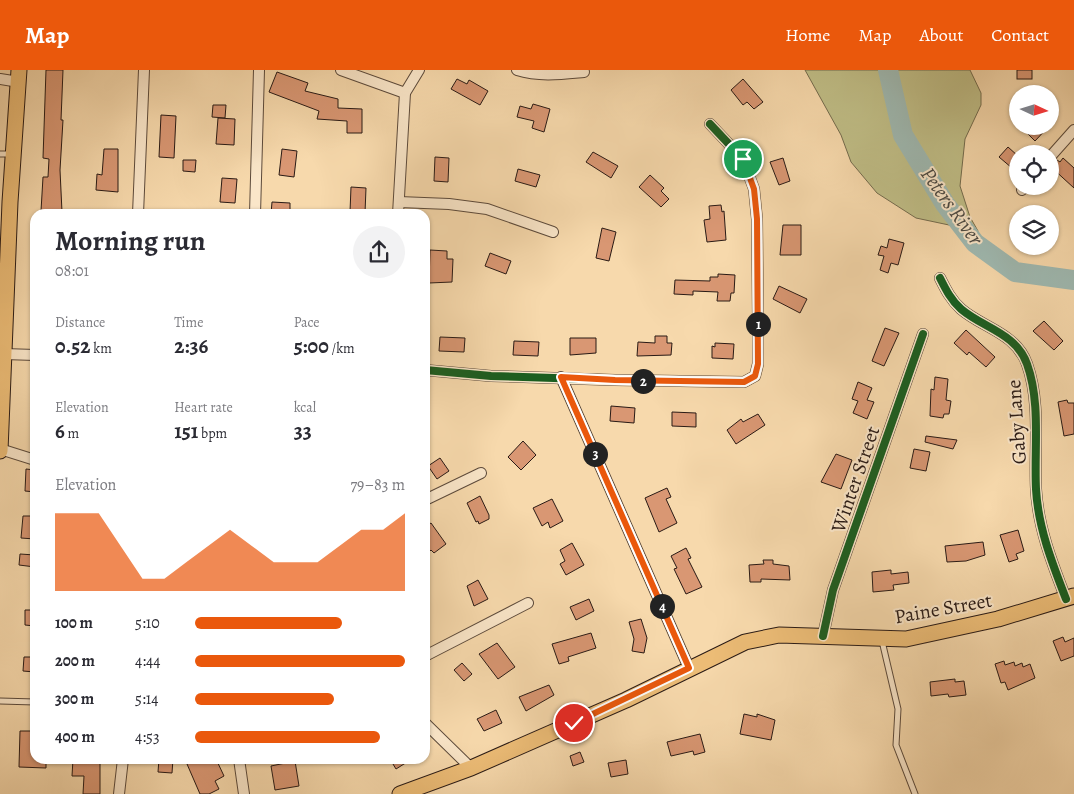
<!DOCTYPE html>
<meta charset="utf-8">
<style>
body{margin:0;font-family:Alegreya,serif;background:#f2f2f3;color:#2b2b33;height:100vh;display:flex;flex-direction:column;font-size:19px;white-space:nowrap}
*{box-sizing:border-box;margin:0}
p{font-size:16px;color:#7c7c81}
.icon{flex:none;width:28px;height:28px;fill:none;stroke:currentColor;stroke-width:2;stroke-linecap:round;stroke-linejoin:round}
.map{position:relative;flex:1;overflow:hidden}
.panel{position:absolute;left:30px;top:139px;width:400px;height:555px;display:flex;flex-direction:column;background:#fff;border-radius:15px;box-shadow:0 1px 4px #0004}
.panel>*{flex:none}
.needle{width:32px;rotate:94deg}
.buttons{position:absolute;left:1009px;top:15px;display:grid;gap:10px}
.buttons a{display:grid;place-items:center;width:50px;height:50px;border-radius:50%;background:#fff;box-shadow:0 1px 4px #0004;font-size:25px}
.pin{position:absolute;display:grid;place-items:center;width:42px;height:42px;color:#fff;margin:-21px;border:2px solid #fff;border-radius:50%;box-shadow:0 1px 5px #0007}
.km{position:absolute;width:25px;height:25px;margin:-12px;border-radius:50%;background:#222;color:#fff;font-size:14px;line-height:25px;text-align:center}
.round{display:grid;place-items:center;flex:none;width:52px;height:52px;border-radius:26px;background:#f2f2f3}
.summary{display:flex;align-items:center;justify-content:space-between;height:85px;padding:0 25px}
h1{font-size:28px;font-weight:600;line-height:38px}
.metrics{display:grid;grid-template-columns:repeat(3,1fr);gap:8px;height:85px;padding:5px 25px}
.metrics div{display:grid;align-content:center}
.metrics b{font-size:21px;font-weight:600}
.metrics small{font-size:14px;font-weight:400}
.metrics p{font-size:14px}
.chart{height:140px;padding:10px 25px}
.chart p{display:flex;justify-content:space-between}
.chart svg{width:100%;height:90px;margin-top:5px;fill:#ea580c;opacity:.7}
ul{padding:0 25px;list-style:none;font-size:16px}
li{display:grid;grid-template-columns:80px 60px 1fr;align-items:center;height:38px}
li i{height:12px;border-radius:6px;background:#ea580c}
header{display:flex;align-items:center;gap:30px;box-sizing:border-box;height:70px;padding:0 25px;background:#ea580c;color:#fff}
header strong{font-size:24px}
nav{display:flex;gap:28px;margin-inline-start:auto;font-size:18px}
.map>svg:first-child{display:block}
.green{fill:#c0be87;stroke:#746c4e}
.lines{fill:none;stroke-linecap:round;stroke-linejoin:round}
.river{stroke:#9fb9b1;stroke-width:20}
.building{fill:#d99773;stroke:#291a15}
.service-casing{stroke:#5c4a3b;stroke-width:7}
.minor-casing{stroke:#5c4a3b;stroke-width:12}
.primary-casing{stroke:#291a15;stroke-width:17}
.service{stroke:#fae6c9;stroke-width:5}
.minor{stroke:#fae6c9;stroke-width:10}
.primary{stroke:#ecbc76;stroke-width:15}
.cycleway-casing{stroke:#fae6c9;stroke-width:11}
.cycleway{stroke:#1b5e20;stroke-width:8}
.route-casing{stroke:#fff;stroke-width:10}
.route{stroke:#ea580c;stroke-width:6}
.labels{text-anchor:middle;stroke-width:4;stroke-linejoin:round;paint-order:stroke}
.street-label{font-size:20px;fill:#291a15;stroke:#fae6c9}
.water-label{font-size:21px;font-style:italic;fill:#4c4a44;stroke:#fae6c9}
</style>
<header>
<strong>Map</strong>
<nav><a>Home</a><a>Map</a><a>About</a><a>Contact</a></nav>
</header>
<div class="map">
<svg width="1074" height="724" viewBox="0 0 1074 724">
<rect width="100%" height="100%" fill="#f7d9ac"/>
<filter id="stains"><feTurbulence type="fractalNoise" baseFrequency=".004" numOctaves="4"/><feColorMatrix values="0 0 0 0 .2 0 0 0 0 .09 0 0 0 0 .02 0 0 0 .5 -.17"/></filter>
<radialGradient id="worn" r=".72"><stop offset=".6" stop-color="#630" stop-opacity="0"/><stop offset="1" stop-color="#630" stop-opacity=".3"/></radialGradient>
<path class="green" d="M805,0H970L981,23V35L965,69L960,116L970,147L978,161L976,168L967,166L949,155L916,148L877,123L851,92L841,65Z"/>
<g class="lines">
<path class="river" d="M888,0L903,65L945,134L975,173L1015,202L1074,210"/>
</g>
<g class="building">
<path d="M46,0H63L61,50H63L60,100L62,142L41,141L43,107H48L49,89L43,88Z"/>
<rect x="1017" y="0" width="15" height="9"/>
<path d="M277,2L308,13L305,21L338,29V38L362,39V63H347V51L317,49L319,41L269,22Z"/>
<path d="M457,9L467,14L469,10L488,21L480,35L451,19Z"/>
<path d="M743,9L763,32L754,39L747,32L743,35L731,20Z"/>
<path d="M533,34L550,39L544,62L532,58L534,51L517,47L520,36L531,39Z"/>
<path d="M213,35H226L225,48L212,47Z"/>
<path d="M161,45L176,46L174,88L159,87Z"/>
<path d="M218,48L235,49L234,75L216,74Z"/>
<path d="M1029,56H1049L1035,71L1025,61Z"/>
<path d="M1008,77L1018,86V93L1012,98L999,87Z"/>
<path d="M104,79H118V122L96,120L97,104L102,105Z"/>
<path d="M282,79L297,81L294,107L279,105Z"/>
<path d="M593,82L618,96L611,108L586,92Z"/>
<path d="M435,87L449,88L448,112L434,111Z"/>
<path d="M783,88L790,111L779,115L770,92Z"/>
<path d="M1063,88L1074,98V118L1051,97L1057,90L1060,92Z"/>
<path d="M183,90H196L195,102L183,101Z"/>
<path d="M518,99L540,105L536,117L515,111Z"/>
<path d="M650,105L664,118L661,121L669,129L661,137L639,117Z"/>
<path d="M222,108L237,109L235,133L220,132Z"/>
<path d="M351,117L366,118L365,143L350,142Z"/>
<path d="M272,132L290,133V144H271Z"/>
<path d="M721,135L722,142L724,141L726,170L707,172L704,150L710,149L709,136Z"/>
<path d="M783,155H801V185H780Z"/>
<path d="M602,158L616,162L609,191L596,188Z"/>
<path d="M889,169L904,173L898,195L891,193L888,203L880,200L884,186L878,185L881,176L887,178Z"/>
<path d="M430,180L447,181V189H453L452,212L429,213Z"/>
<path d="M490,183L511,191L506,204L485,196Z"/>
<path d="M718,204L735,205L734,223H731L730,231H717L718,222L693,221V225L674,224L675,210L710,211V207H718Z"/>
<path d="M779,216L807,229L800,243L773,229Z"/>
<path d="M1044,251L1063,271L1054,280L1033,261Z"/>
<path d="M885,258L899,263L884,296L872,291Z"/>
<path d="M966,260L995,287L986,297L969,282L967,285L954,273Z"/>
<path d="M655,266H667V273H672L671,285L637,286L638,272L655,273Z"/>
<path d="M440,267L465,268L464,282L439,281Z"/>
<path d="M570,268H596V283L570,285Z"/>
<path d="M514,271L539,272L538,286L513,285Z"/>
<path d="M715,273L734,274L733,289L712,288V276L715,277Z"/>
<path d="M935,307L948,309L946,330L951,331L949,344H944L943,348L930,346L931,319L934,320Z"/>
<path d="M858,312L872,318L867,330L874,332L867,349L853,343L858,331L852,329Z"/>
<path d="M1067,330L1068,333H1074V364L1064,366L1058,332Z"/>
<path d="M611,336L635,338L634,353L610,351Z"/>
<path d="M672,342L696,343V357L672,356Z"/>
<path d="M758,344L765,355L736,374L727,360L741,349L743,352Z"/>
<path d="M926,366L957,370L953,379L925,372Z"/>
<path d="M523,371L536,385L521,400L508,387Z"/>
<path d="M914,379L930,382L926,401L910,398Z"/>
<path d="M836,384L852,390L841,419L821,412Z"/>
<path d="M440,388L449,401L437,409L428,396Z"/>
<path d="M26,399L35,400V422L25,421Z"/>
<path d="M667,418L671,427L666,429L677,453L659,462L645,428Z"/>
<path d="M480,426L489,445V449L479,454L478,451L476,452L467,433Z"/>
<path d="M552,429L563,451L550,458L548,452L542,456L533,438Z"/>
<path d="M23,446H35V469L21,468Z"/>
<path d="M431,453L446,474L434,483L431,480L429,482L425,476V457Z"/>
<path d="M1018,460L1024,481L1016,484L1018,489L1009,492L1000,465Z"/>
<path d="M983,472L985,485L966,491L947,492L945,476Z"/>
<path d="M572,473L584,495L566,505L560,494L565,491L560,480Z"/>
<path d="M686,478L691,488L688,489L702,517L686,524L674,499L677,498L671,486Z"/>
<path d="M20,484L35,485V497L19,495Z"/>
<path d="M763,490H773V494L789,496L790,510L761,509V512H750L749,495L764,494Z"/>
<path d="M891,500V504L908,502L909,513L893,515L894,520L873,522L872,502Z"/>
<path d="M478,510L488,529L474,536L467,516Z"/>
<path d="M589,529L594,541L576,550L570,537Z"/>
<path d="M25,540H35V556L25,555Z"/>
<path d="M641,549L647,568L644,583L632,581L634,569L629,552Z"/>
<path d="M591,563L596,578L568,587L569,591L559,594L552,574Z"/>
<path d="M1063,567L1065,572L1074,568V586L1061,591L1053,571Z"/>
<path d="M497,573L515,597L498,609L479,584Z"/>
<path d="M24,587H35V602L23,601Z"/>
<path d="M1004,591L1005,595L1014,592L1015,596L1022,593L1023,597L1030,594L1035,608L1008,620L1005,612L1001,613L995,594Z"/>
<path d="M462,593L472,604L464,611L454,600Z"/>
<path d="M955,609V612L964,611L966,625L949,627L948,624L931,626L930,612Z"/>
<path d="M549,615L554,625L526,641L519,627Z"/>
<path d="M496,640L502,653L484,661L477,649Z"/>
<path d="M744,644L757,647V644L775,650L771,670L740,664Z"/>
<path d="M20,661H35V689H46V698L19,697Z"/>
<path d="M700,664L705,682L694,685L693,681L671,686L667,672Z"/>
<path d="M580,682L584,692L573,696L570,686Z"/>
<path d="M73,689H100V724H83L84,706H72Z"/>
<path d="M159,689H173L172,703L158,702Z"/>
<path d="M197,689H216L224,706L215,711L219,719L209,724H200L187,694Z"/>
<path d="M390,689H412L396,699Z"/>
<path d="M626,690L628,704L611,707L608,693Z"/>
<path d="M295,691L299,716L275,720L271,696Z"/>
</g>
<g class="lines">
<g class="service-casing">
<g id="service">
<path d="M0,84H11"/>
<path d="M882,571L898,639L896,675L915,724"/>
<path d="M0,631L35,632"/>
</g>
</g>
<g class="minor-casing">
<g id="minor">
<path d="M341,0L405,23"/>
<path d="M517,0C540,7 562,4 584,2"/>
<path d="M0,9L19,12"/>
<path d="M1050,87L1074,60"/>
<path d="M1022,120L1025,116"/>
<path d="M399,132L449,134L487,139L553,162"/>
<path d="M138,144L144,0"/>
<path d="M255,144L259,0"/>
<path d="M398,144L405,23L419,0"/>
<path d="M940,208C946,220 951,230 961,239C983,258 1016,263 1027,294C1041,333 1034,378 1036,419C1038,457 1052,493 1066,529"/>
<path d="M4,284L35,285"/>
<path d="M425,300L491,306L615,310L744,312L755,306L758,294V247L757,149L754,119L743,89L710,54"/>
<path d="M561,307L689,598"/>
<path d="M0,379L35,390"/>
<path d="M425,430L481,403"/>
<path d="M823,566L833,520L923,264"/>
<path d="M425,586L528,533"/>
<path d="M425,653L471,698"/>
<path d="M239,689L244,724"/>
<path d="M119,724L123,689"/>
</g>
</g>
<g class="primary-casing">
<g id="primary">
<path d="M0,381L10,132L19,0"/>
<path d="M400,724L471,698L626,630L745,572L779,565L906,569L998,549L1074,526"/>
</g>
</g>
<use href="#service" class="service"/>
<use href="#minor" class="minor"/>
<use href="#primary" class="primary"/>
<g class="cycleway-casing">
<g id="cycleway">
<path d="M940,208C946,220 951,230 961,239C983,258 1016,263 1027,294C1041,333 1034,378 1036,419C1038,457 1052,493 1066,529"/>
<path d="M425,300L491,306L615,310L744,312L755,306L758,294V247L757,149L754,119L743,89L710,54"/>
<path d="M823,566L833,520L923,264"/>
</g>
</g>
<use href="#cycleway" class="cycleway"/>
</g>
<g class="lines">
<g class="route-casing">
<path id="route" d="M574,653L689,598L561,307L615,310L744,312L755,306L758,294L757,149L754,119L743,89"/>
</g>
<use href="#route" class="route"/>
</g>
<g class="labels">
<g class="street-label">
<text transform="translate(1016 352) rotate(-94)" y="7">Gaby Lane</text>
<text transform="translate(855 409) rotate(-71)" y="7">Winter Street</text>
<text transform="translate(943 538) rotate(-10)" y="7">Paine Street</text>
</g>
<g class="water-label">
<text transform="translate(952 136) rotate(54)" y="7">Peters River</text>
</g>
</g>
<rect width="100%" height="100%" filter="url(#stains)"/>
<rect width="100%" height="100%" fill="url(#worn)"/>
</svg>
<div class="buttons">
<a><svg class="needle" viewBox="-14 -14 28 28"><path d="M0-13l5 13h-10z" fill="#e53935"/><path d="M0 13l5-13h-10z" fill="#7c7c81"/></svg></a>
<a><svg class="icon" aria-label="locate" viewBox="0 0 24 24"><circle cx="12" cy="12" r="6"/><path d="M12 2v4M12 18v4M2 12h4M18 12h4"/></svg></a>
<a><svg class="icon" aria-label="layers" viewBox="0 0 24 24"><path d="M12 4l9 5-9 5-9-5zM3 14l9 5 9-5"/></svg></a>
</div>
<div class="pin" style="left:743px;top:89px;background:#1e9e55"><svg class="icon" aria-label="arrive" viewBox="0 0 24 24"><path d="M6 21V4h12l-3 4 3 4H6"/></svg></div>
<div class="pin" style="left:574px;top:653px;background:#d93025"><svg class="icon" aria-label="check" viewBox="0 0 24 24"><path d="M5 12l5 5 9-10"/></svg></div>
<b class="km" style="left:758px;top:254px">1</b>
<b class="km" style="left:643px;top:311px">2</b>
<b class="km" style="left:595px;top:384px">3</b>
<b class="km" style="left:662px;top:536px">4</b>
<section class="panel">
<div class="summary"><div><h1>Morning run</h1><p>08:01</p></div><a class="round"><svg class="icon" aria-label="share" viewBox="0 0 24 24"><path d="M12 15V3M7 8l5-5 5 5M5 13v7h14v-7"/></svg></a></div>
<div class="metrics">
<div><p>Distance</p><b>0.52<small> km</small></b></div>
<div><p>Time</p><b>2:36</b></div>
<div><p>Pace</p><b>5:00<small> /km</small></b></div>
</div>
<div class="metrics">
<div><p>Elevation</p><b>6<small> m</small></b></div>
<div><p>Heart rate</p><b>151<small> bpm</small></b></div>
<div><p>kcal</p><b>33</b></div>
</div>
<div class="chart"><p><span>Elevation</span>79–83 m</p>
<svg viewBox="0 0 160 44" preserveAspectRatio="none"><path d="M0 44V6L10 6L20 6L30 22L40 38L50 38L60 30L70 22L80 14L90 22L100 30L110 30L120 30L130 22L140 14L150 14L160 6V44z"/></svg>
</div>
<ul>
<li><b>100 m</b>5:10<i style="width:70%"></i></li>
<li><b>200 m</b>4:44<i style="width:100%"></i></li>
<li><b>300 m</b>5:14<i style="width:66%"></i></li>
<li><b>400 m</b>4:53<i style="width:88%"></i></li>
</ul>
</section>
</div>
